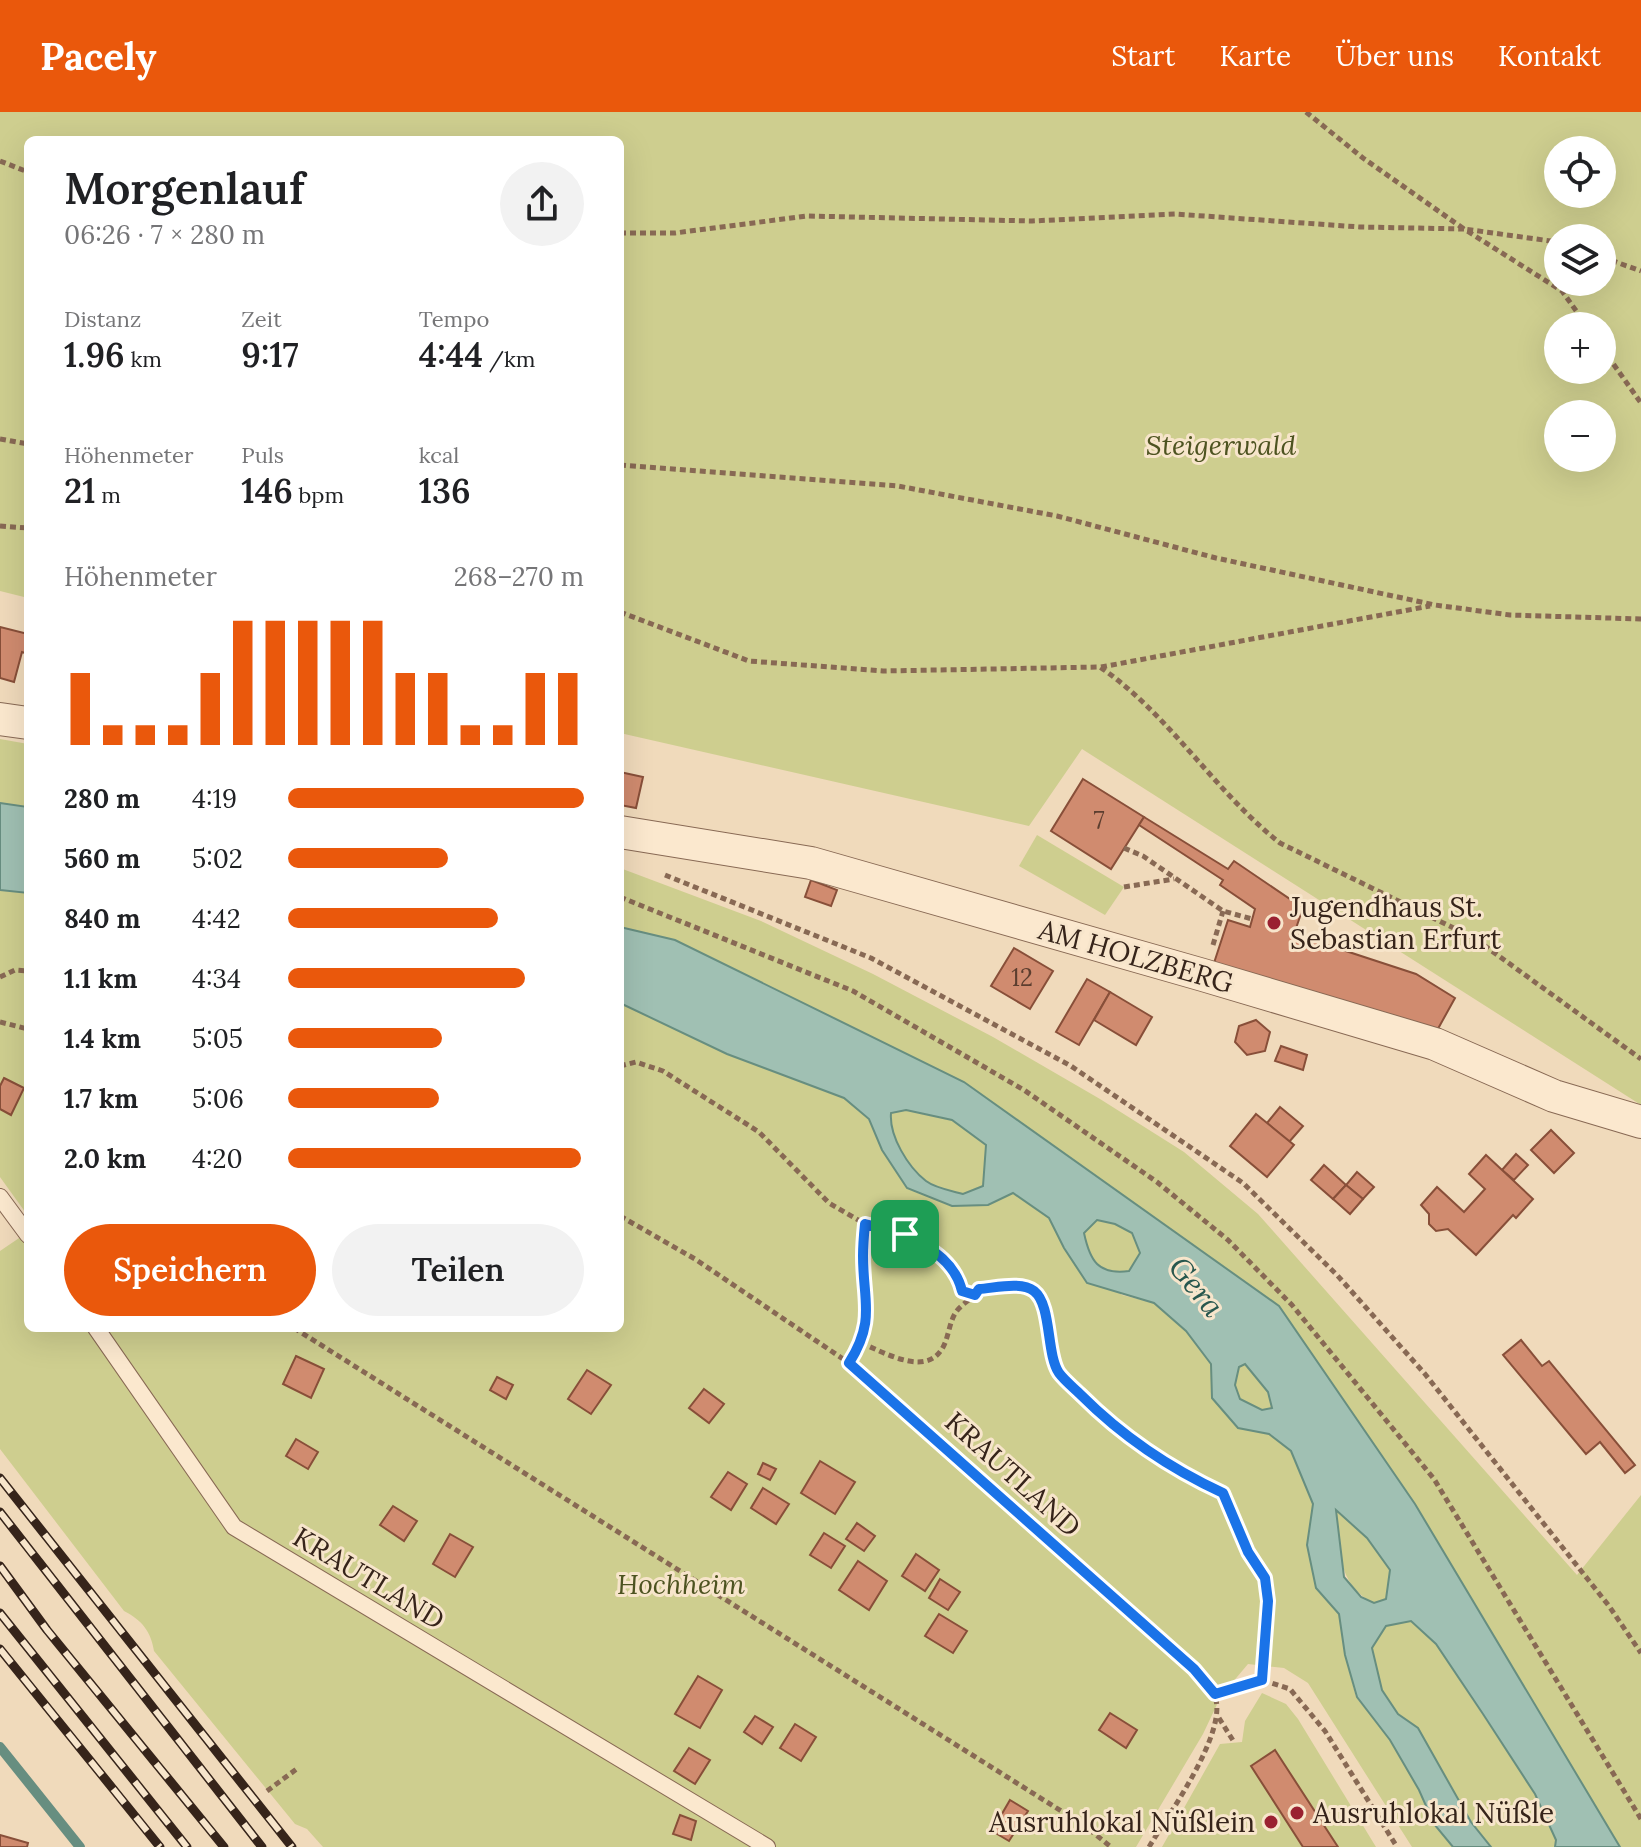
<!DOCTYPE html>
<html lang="de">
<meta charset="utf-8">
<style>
body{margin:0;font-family:Lora,serif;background:#f2f2f2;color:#202124;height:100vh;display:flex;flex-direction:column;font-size:30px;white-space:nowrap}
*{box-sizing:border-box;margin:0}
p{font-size:26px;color:#757577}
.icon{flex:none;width:44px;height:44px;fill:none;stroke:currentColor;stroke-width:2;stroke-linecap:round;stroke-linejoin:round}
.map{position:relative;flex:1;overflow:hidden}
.panel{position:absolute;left:24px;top:24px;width:600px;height:1196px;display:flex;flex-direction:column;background:#fff;border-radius:12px;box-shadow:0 8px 32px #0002}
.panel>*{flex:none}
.controls{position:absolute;left:1544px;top:24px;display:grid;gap:16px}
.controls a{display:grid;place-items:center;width:72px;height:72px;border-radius:50%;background:#fff;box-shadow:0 8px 32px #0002;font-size:40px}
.pin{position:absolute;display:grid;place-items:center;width:68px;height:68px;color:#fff;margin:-34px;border-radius:16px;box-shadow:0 4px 12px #0006}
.round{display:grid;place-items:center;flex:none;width:84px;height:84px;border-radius:42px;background:#f2f2f2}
.head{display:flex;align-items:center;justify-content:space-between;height:136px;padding:0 40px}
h1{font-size:44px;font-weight:600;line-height:60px}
.figures{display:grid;grid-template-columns:repeat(3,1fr);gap:12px;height:136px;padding:8px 40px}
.figures div{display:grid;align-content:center}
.figures b{font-size:34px;font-weight:600}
.figures small{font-size:22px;font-weight:400}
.figures p{font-size:22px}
.chart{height:224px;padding:16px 40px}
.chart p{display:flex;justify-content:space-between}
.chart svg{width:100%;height:144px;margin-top:8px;stroke:#ea580c;stroke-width:6}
.primary-button{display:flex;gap:16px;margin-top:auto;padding:16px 40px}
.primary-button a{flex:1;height:92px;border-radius:48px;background:#ea580c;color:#fff;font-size:32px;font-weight:600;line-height:92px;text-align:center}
.primary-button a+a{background:#f2f2f2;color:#202124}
ul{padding:0 40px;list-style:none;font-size:26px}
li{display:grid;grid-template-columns:128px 96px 1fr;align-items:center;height:60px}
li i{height:20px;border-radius:10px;background:#ea580c}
header{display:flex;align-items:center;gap:48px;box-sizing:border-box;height:112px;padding:0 40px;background:#ea580c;color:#fff}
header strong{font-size:38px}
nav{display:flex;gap:44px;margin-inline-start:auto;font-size:28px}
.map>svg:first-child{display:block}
.green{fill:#cece8f;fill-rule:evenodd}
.water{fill:#a0c0b3;stroke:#678e80;stroke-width:2;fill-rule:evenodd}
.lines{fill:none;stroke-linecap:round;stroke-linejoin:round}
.stream{stroke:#678e80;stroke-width:10}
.building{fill:#d08b6f;stroke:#884f39;stroke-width:2}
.lane-casing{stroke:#886954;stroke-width:18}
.street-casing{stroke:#886954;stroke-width:34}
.path{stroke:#886954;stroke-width:5;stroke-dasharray:6 4;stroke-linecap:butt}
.lane{stroke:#fbe8ce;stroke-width:16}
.street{stroke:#fbe8ce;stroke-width:32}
.rail-casing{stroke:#36241a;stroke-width:9}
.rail{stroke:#f7e5cb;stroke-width:6;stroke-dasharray:18;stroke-linecap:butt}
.route-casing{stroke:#fff;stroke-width:16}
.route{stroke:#1a73e8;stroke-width:10}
.poi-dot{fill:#9a2131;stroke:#f7e5cb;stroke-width:3}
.labels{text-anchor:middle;stroke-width:6;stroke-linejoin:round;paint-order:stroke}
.number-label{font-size:24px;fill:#5c3e2f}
.park-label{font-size:28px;font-style:italic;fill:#4d5320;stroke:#f7e5cb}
.poi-label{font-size:28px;fill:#36241a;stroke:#f7e5cb;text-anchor:start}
.street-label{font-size:28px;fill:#36241a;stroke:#f7e5cb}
.water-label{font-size:30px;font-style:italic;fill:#28574e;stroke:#f7e5cb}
</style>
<header>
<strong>Pacely</strong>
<nav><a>Start</a><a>Karte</a><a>Über uns</a><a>Kontakt</a></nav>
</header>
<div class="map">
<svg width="1641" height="1735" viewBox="0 0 1641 1735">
<rect width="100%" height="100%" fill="#f0dabb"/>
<g class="green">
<path d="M0,0H1641V993L1082,637L1029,714L620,621V28H28V486L0,479ZM1558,38H1602V82H1558ZM1558,126H1602V170H1558ZM1558,214H1602V258H1558ZM1558,302H1602V346H1558Z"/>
<path d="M0,627L28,632V695L0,691Z"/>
<path d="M1037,723L1124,775L1105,803L1019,754Z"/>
<path d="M620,756L761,809L873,862L993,925L1100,987L1184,1040L1258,1102L1577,1463L1641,1383V1735H1620L1415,1392L1279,1194L964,970L675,828L620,815Z"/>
<path d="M0,778L28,781V1104L0,1065Z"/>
<path d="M620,891L727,942L844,986L869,1007L882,1038L907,1076L988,1093L1012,1080L1049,1106L1064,1136L1122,1183L1154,1191L1186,1219L1211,1252L1238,1316L1269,1322L1291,1339L1313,1392L1307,1433L1316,1476L1339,1502L1345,1543L1356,1585L1390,1628L1419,1678L1434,1712L1453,1735H1412L1308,1571L1284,1556L1248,1552L1221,1584L1203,1622L1136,1735H323L307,1717L295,1712L154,1539C151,1520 142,1508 124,1499L0,1337V1139L28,1120V1216H620Z"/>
<path d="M906,998L952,1008L986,1033L983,1074L963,1083C952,1079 935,1076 926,1069C908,1055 889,1024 891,1001Z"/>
<path d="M1097,1108L1115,1112L1132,1121L1140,1141L1129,1159C1098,1163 1091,1149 1084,1121Z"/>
<path d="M1245,1252L1268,1280L1272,1295L1262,1299L1240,1287L1235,1273L1239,1255Z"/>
<path d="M1335,1397L1367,1426L1390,1458L1386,1487L1374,1491C1335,1472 1341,1435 1335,1397Z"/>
<path d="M1411,1508L1436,1532L1535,1682L1556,1728L1555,1735H1491L1471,1710L1418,1616L1398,1602L1382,1578L1372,1536L1385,1514Z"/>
<path d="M1262,1581L1286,1592L1298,1607L1376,1735H1162L1220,1632L1242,1630L1245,1609Z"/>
</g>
<g class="water">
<path d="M0,691L28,695V781L0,778Z"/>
<path d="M620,815L675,828L964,970L1279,1194L1415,1392L1620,1735H1555L1556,1728L1535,1682L1483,1602L1436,1532L1411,1509L1386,1514L1372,1536L1382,1578L1398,1602L1418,1616L1471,1710L1491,1735H1453L1434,1712L1419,1678L1390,1628L1357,1585L1345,1543L1339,1502L1316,1476L1307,1433L1313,1392L1291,1339L1269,1322L1238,1316L1212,1286L1211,1252L1186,1219L1154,1191L1087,1171L1064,1136L1049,1106L1013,1081L988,1093L952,1094L907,1076L882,1038L869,1007L844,986L727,942L620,891ZM906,998L952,1008L986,1033L983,1074L963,1082C952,1079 935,1076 926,1069C908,1055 889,1024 891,1001ZM1097,1108L1115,1112L1132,1121L1140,1141L1129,1159C1098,1163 1090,1149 1084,1121ZM1245,1252L1268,1280L1272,1296L1262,1298L1240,1287L1235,1273L1239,1255ZM1336,1398L1367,1426L1390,1458L1386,1487L1374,1491L1361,1485L1344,1465Z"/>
</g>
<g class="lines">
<path class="stream" d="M0,1635L80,1735"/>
</g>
<g class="building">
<path d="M0,515L28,522V542L22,540L14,570L0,566Z"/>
<path d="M620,660L643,665L636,696L620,693Z"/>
<path d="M1083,667L1144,705L1111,757L1051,719Z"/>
<path d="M1144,705L1228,757L1234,749L1303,796L1294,822L1416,862L1455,886L1434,924L1214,851L1228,808L1250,815L1255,797L1220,773L1223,768L1139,713Z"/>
<path d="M811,768L837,778L831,794L805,785Z"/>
<path d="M1014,836L1053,859L1030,897L991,874Z"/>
<path d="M1087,867L1110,880L1079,933L1056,920Z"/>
<path d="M1110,880L1152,905L1136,933L1094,908Z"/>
<path d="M1256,908L1270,920L1265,939L1247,943L1235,930L1239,914Z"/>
<path d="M1281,934L1307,943L1303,958L1275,949Z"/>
<path d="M4,966L24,976L11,1003L0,997V974Z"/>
<path d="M1280,995L1303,1014L1289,1030L1267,1011Z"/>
<path d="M1256,1002L1294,1033L1267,1065L1230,1034Z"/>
<path d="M1551,1018L1574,1041L1554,1061L1531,1038Z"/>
<path d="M1516,1042L1528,1053L1514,1068L1502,1058Z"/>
<path d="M1486,1043L1533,1087L1516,1106L1513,1103L1476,1143L1448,1117L1436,1119L1429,1112V1102L1421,1093L1437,1075L1464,1100L1485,1077L1469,1062Z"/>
<path d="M1324,1053L1346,1073L1333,1087L1311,1068Z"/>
<path d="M1357,1060L1374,1075L1363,1087L1346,1073Z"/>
<path d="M1346,1073L1363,1087L1350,1102L1333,1087Z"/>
<path d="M1521,1228L1542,1254L1549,1249L1635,1353L1625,1361L1600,1330L1586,1342L1503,1243Z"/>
<path d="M296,1244L324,1257L311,1286L283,1272Z"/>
<path d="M587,1258L611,1273L591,1302L568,1287Z"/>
<path d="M497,1265L513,1273L506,1287L490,1278Z"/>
<path d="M704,1277L724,1292L709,1311L689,1296Z"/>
<path d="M296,1327L318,1340L308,1357L286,1344Z"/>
<path d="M820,1349L855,1370L835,1402L801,1381Z"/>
<path d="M763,1351L776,1357L770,1368L758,1362Z"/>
<path d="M728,1360L747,1372L731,1398L711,1385Z"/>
<path d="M763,1376L789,1392L776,1412L751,1396Z"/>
<path d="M393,1394L417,1409L404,1429L380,1413Z"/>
<path d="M857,1411L875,1424L864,1439L846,1427Z"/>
<path d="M824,1421L845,1434L831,1456L810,1443Z"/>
<path d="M450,1422L473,1435L455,1465L433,1452Z"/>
<path d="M916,1442L939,1458L925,1479L902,1464Z"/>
<path d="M858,1449L887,1469L869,1498L839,1478Z"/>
<path d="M940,1467L960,1480L948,1498L929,1486Z"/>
<path d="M939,1502L967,1519L953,1541L925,1524Z"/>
<path d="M698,1564L722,1578L700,1616L675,1602Z"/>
<path d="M1110,1601L1137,1618L1126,1636L1099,1618Z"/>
<path d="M755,1604L773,1615L762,1632L744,1620Z"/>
<path d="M795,1612L816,1625L801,1649L780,1636Z"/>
<path d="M689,1636L710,1648L695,1672L674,1659Z"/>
<path d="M1275,1638L1338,1735H1303L1251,1654Z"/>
<path d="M1010,1688L1028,1699L1009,1729L992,1719Z"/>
<path d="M680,1703L696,1709L691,1728L673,1722Z"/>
<path d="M0,1723L28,1731L27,1735H0Z"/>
</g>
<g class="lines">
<g class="lane-casing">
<g id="lane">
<path d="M0,1085L28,1123"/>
<path d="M96,1216L234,1415L767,1735"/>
</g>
</g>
<g class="street-casing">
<g id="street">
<path d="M0,607L28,611"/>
<path d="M620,720L811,751L1203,863L1435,932L1554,984L1641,1010"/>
</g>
</g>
<g class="path">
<path d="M1306,0L1363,46L1464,117L1558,130"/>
<path d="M0,49L28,60"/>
<path d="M620,121H675L807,104L1032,109L1175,102L1360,115L1464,117L1562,179L1587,214"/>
<path d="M1602,145L1641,159"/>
<path d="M1602,236L1641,291"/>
<path d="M0,327L28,332"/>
<path d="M620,353L898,374L1057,404L1216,446L1435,493L1510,503L1641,507"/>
<path d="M0,414L28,416"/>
<path d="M620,500L749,549L883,559L1100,555C1170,603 1214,679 1280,731L1474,826L1641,947"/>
<path d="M1101,555L1430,494"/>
<path d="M1124,736L1143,744L1223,799L1252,807"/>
<path d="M665,763L871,846L1071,954L1243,1071L1337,1163L1425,1262L1609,1494L1641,1541"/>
<path d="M1124,775L1174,767"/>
<path d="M620,785L853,879L1024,978L1157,1070L1228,1128L1292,1193L1434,1367L1641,1707"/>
<path d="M1213,833L1223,799"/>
<path d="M0,865L15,858L28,859"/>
<path d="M0,910L28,917"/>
<path d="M620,954L636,950L663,959L759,1020L829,1091L865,1112L905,1122L944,1148L958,1162L962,1179L975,1183L979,1177L1022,1174L1036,1179C1048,1203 1047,1231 1057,1256C1060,1265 1071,1273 1077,1279C1120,1322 1169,1356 1223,1381L1248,1440L1265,1466L1268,1489L1262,1568"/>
<path d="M620,1104L695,1147L849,1251L1194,1557C1200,1565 1210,1573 1214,1582C1231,1617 1168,1703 1149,1735"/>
<path d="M865,1112L863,1146L868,1199L861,1231C886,1241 930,1268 945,1231C949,1221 950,1209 956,1200C960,1194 969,1188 975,1183"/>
<path d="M294,1216L1085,1714L1111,1735"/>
<path d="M849,1250L861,1231"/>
<path d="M1215,1582L1262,1568L1290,1577L1325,1619L1397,1735"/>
<path d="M1219,1606L1234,1630"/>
<path d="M267,1679L298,1656"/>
</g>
<use href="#lane" class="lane"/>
<use href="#street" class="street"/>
<g class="rail-casing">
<g id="rail">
<path d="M0,1366L292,1735"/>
<path d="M0,1400L262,1735"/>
<path d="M0,1454L47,1518L224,1735"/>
<path d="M0,1501L187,1735"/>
<path d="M0,1537L160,1735"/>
</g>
</g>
<use href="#rail" class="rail"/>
</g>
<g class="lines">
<g class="route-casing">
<path id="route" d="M865,1112C902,1121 952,1137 962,1179L975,1183L979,1177C995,1176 1021,1169 1034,1179C1052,1193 1046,1242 1059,1261C1065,1269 1074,1276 1081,1283C1122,1324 1171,1357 1223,1381L1248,1440L1265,1466L1268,1489L1262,1568L1215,1582L1194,1557L849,1251C876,1208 863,1189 863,1144C863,1133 864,1122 865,1112Z"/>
</g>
<use href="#route" class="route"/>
</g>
<g class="poi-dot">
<circle cx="1274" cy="811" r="8"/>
<circle cx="1297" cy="1701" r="8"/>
<circle cx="1271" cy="1710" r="8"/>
</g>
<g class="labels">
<g class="number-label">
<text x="1099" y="717">7</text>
<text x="1022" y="874">12</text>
</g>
<g class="park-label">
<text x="1221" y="343">Steigerwald</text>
<text x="681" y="1482">Hochheim</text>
</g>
<g class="poi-label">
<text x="1290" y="805">Jugendhaus St.<tspan x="1290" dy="32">Sebastian Erfurt</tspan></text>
<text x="1313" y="1711">Ausruhlokal Nüßle</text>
<text x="1255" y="1720" text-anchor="end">Ausruhlokal Nüßlein</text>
</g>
<g class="street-label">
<text transform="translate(1136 844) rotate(16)" y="10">AM HOLZBERG</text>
<text transform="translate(1013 1362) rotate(42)" y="10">KRAUTLAND</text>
<text transform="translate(369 1466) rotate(31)" y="10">KRAUTLAND</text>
</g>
<g class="water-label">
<text transform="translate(1196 1175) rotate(51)" y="10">Gera</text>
</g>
</g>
</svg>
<div class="controls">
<a><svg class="icon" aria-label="locate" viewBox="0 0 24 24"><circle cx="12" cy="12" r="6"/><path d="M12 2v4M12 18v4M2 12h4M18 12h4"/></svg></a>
<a><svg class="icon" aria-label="layers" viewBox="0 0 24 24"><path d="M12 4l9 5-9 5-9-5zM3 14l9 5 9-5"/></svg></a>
<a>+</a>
<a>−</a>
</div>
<div class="pin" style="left:905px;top:1122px;background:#1e9e55"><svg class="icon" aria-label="arrive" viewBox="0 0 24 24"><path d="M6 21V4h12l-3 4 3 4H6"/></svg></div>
<section class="panel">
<div class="head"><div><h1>Morgenlauf</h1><p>06:26 · 7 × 280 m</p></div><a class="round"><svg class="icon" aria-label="share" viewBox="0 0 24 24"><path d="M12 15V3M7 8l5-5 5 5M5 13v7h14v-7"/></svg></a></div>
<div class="figures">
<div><p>Distanz</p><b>1.96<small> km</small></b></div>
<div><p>Zeit</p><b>9:17</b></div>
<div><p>Tempo</p><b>4:44<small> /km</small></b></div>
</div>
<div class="figures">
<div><p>Höhenmeter</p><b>21<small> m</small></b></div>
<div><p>Puls</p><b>146<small> bpm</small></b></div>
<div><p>kcal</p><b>136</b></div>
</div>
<div class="chart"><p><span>Höhenmeter</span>268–270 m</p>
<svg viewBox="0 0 160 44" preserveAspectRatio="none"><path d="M5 44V22M15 44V38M25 44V38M35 44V38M45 44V22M55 44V6M65 44V6M75 44V6M85 44V6M95 44V6M105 44V22M115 44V22M125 44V38M135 44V38M145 44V22M155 44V22"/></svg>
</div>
<ul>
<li><b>280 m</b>4:19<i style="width:100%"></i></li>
<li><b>560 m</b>5:02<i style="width:54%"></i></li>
<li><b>840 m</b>4:42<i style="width:71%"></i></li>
<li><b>1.1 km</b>4:34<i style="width:80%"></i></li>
<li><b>1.4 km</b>5:05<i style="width:52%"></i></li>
<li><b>1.7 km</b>5:06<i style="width:51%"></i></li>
<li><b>2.0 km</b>4:20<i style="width:99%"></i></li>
</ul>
<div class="primary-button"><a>Speichern</a><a>Teilen</a></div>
</section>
</div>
